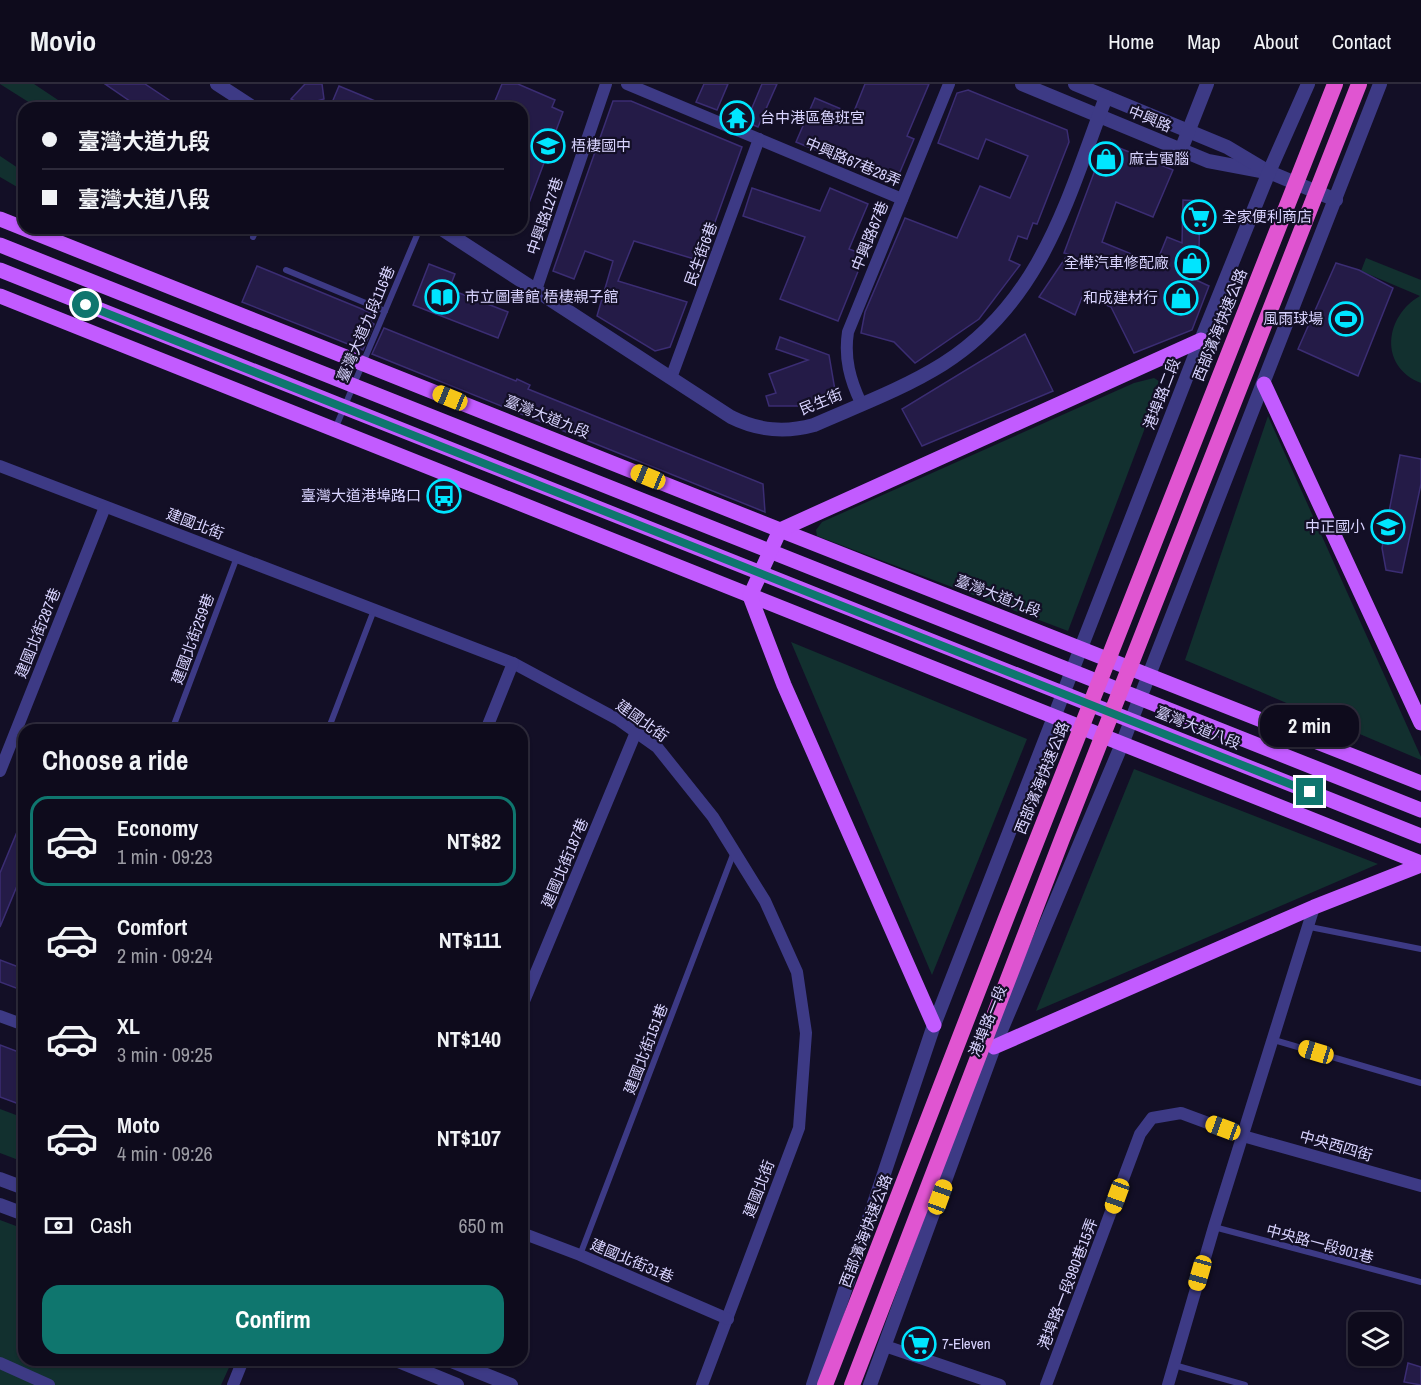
<!DOCTYPE html>
<meta charset="utf-8">
<style>
:root{--surface:#0e0b1c;--page:#171425;--text:#f1f3f6;--muted:#9b9ba3;--line:#2e2b3b;--accent:#0f766e}
body{margin:0;font-family:"Archivo Narrow","Noto Sans TC",sans-serif;background:var(--page);color:var(--text);height:100vh;display:flex;flex-direction:column;font-size:22px;white-space:nowrap}
*{box-sizing:border-box;margin:0}
p{font-size:20px;color:var(--muted)}
.icon{flex:none;width:33px;height:33px;fill:none;stroke:currentColor;stroke-width:2;stroke-linecap:round;stroke-linejoin:round}
.map{position:relative;flex:1;overflow:hidden}
.panel{position:absolute;left:18px;top:640px;width:510px;height:642px;display:flex;flex-direction:column;background:var(--surface);border-radius:18px;box-shadow:0 2px 4px #0004,0 0 0 2px var(--line)}
.panel>*{flex:none}
.hud{position:absolute;left:18px;top:18px;width:510px;height:132px;border-radius:18px;box-shadow:0 2px 4px #0004,0 0 0 2px var(--line);display:grid;align-content:center;height:132px;padding:0 24px;background:var(--surface)}
.fabs{position:absolute;left:1348px;top:1228px;display:grid;gap:12px}
.fabs a{display:grid;place-items:center;width:54px;height:54px;border-radius:12px;background:var(--surface);box-shadow:0 2px 4px #0004,0 0 0 2px var(--line);font-size:30px}
.end{position:absolute;width:27px;height:27px;margin:-14px;border:8px solid #0f766e;background:#fff;box-shadow:0 0 0 3px #fff}
.from{border-radius:50%}
.bubble{position:absolute;height:42px;border-radius:18px;background:var(--surface);box-shadow:0 2px 4px #0004,0 0 0 2px var(--line);font-size:20px;font-weight:700;line-height:42px;text-align:center}
.car{position:absolute;width:18px;height:36px;margin:-18px -9px;border-radius:8px;box-shadow:0 0 4px 2px #0007;background:linear-gradient(#f5c518 24%,#345 0 40%,#f5c518 0 76%,#345 0 86%,#f5c518 0)}
.hud b{display:flex;align-items:center;gap:21px;height:57px;font-size:22px}
.hud b+b{border-top:2px solid var(--line)}
.hud i{width:15px;height:15px;background:var(--text)}
ul{padding:0;list-style:none}
li{display:flex;align-items:center;gap:18px;height:90px;margin:0 12px 9px;padding:0 12px;border:3px solid transparent;border-radius:18px}
li div{flex:1}
li b{display:block;font-size:22px}
li em{font-style:normal;font-weight:700}
li.selected{border-color:var(--accent)}
li>.icon{width:54px;height:54px;stroke-width:1.5}
h2{padding:0 24px;font-size:27px;line-height:72px}
.pay{display:flex;align-items:center;gap:15px;height:66px;padding:0 24px;font-size:22px}
.pay p{margin-inline-start:auto}
.action{display:flex;gap:12px;margin-top:auto;padding:12px 24px}
.action a{flex:1;height:69px;border-radius:18px;background:var(--accent);color:#fff;font-size:24px;font-weight:700;line-height:69px;text-align:center}
header{display:flex;align-items:center;gap:36px;box-sizing:border-box;height:84px;padding:0 30px;background:var(--surface);border-bottom:2px solid var(--line)}
header strong{font-size:28px}
nav{display:flex;gap:33px;margin-inline-start:auto;font-size:21px}
.map>svg:first-child{display:block}
</style>
<header>
<strong>Movio</strong>
<nav><a>Home</a><a>Map</a><a>About</a><a>Contact</a></nav>
</header>
<div class="map">
<svg width="1421" height="1301" viewBox="0 0 1421 1301">
<rect width="100%" height="100%" fill="#130f26"/>
<g fill="#12302f">
<polygon points="0,0 34,0 70,24 38,24"/>
<polygon points="0,72 24,88 24,107 0,93"/>
<path d="M1366 174 1421 196V299C1378 282 1385 232 1420 212L1361 187Z"/>
<polygon points="1154,294 1162,299 1068,547 817,452 816,446 822,438 1134,299"/>
<polygon points="1268,332 1421,673 1421,676 1185,576"/>
<polygon points="791,558 1027,655 932,891"/>
<polygon points="1134,685 1378,780 1036,927"/>
<polygon points="0,1025 24,1034 24,1068 21,1077 0,1069"/>
<polygon points="0,1136 24,1145 24,1276 232,1277 221,1301 0,1301"/>
</g>
<g fill="#241b47" stroke="#3b2d73" stroke-width="1.5">
<polygon points="105,0 145,0 181,24 140,24"/>
<polygon points="305,0 322,0 324,15 303,21 291,15"/>
<polygon points="502,0 518,0 555,16 552,23 563,28 523,135 522,24 492,24"/>
<polygon points="704,0 728,0 717,26 696,18"/>
<polygon points="762,0 777,0 758,43 746,38"/>
<polygon points="865,0 929,0 907,52 914,55 900,88 886,95 796,58 815,14 853,30"/>
<polygon points="339,2 392,24 338,24 331,21"/>
<polygon points="968,6 1067,46 1069,58 1037,140 1033,139 1027,155 1018,152 1009,176 1020,181 979,235 915,279 894,258 861,249 865,228 905,134 957,154 980,102 1010,114 1028,72 986,55 978,75 938,59 957,9"/>
<polygon points="613,17 631,17 742,63 701,177 634,157 618,197 687,218 670,263 655,267 597,232 613,177 585,167 574,195 553,187"/>
<polygon points="1117,63 1173,86 1153,133 1116,118 1102,158 1156,180 1167,153 1182,159 1183,116 1200,117 1199,166 1207,169 1196,196 1209,202 1192,246 1134,269 1111,223 1083,211 1075,231 1039,213 1068,170 1064,169 1101,70"/>
<polygon points="752,104 820,127 830,104 868,120 849,165 857,168 851,182 859,185 838,237 780,215 805,153 743,132"/>
<polygon points="1336,179 1359,186 1393,204 1358,292 1298,265"/>
<polygon points="429,180 455,190 449,205 508,228 498,254 413,221"/>
<polygon points="257,182 374,230 371,238 374,240 363,266 242,218"/>
<polygon points="384,244 516,297 517,295 530,301 528,305 763,400 765,428 372,270"/>
<polygon points="1025,250 1053,307 922,362 902,325"/>
<polygon points="780,253 829,271 835,306 805,322 769,322 766,312 776,309 769,290 808,276 776,265"/>
<polygon points="1400,371 1421,375 1421,400 1402,489 1386,486 1382,464"/>
<polygon points="24,731 24,785 0,843 0,789"/>
<polygon points="0,876 24,885 24,907 0,898"/>
<polygon points="0,961 24,970 24,1010 19,1020 0,1013"/>
<polygon points="1408,1279 1421,1283 1421,1301 1404,1298"/>
</g>
<g fill="none" stroke-linecap="round" stroke-linejoin="round">
<g stroke="#3d3a85" stroke-width="6">
<polyline points="253,153 257,144"/>
<polyline points="286,186 385,227"/>
<polyline points="335,345 420,144"/>
<polyline points="172,646 237,473"/>
<polyline points="328,646 374,526"/>
<polyline points="1310,843 1421,865"/>
<polyline points="1274,956 1421,999"/>
<polyline points="1214,1143 1421,1198"/>
<polyline points="580,1171 734,768"/>
<polyline points="1174,1281 1245,1301"/>
</g>
<g stroke="#3d3a85" stroke-width="12">
<polyline points="627,0 902,115"/>
<polyline points="536,206 606,0"/>
<polyline points="671,294 759,55"/>
<path d="M861 319C850 296 844 274 848 248L949 0"/>
<polyline points="0,382 513,579 619,636 657,663 713,733 765,817 797,888 806,949 799,1044 702,1301"/>
<polyline points="486,646 513,579"/>
<polyline points="0,687 105,423"/>
<polyline points="522,922 636,648"/>
<polyline points="0,932 24,941"/>
<polyline points="522,1149 580,1171 728,1235"/>
<polyline points="885,1262 1000,1301"/>
<polyline points="0,1279 49,1301"/>
<polyline points="233,1301 243,1276"/>
<polyline points="1046,1301 1140,1050 1152,1034 1181,1029 1243,1052 1421,1102"/>
<polyline points="1168,1301 1214,1143 1314,823"/>
</g>
<g stroke="#3d3a85" stroke-width="14">
<polyline points="217,0 254,24"/>
<polyline points="1022,0 1208,77 1261,87"/>
<polyline points="1075,0 1227,63 1269,88 1336,116"/>
<polyline points="1181,66 1207,0"/>
<path d="M440 144 731 333C759 347 785 349 814 341 857 322 903 305 943 280 1042 217 1067 116 1106 13"/>
<polyline points="0,1095 24,1104"/>
<polyline points="0,1121 24,1130"/>
<polyline points="396,1276 457,1301"/>
<polyline points="449,1276 511,1301"/>
<polyline points="813,1301 934,941 1201,256 1269,88 1308,0"/>
<polyline points="870,1301 994,963 1122,660 1380,0"/>
</g>
<g stroke="#c25bff" stroke-width="15">
<polyline points="0,135 780,446 1421,699"/>
<polyline points="0,161 1421,726"/>
<polyline points="0,186 1421,752"/>
<polyline points="0,212 1421,779"/>
<polyline points="1264,300 1421,639"/>
<polyline points="934,941 784,601 750,512 780,446 1201,256"/>
<polyline points="994,963 1314,823 1421,781"/>
</g>
<g stroke="#e055d1" stroke-width="16">
<polyline points="825,1301 1005,837 1335,0"/>
<polyline points="852,1301 1062,755 1359,0"/>
</g>
</g>
<g fill="none" stroke-linecap="round" stroke-linejoin="round">
<polyline stroke="#0f766e" stroke-width="8" points="86,221 1310,708"/>
</g>
<defs>
<g id="temple-ring" transform="scale(1.725)"><circle r="9.5" fill="#130f26" stroke="#00e5ff" stroke-width="1.5"/><path d="M0-6L5-2H3V0L6.5 2.5H4V6H1.5V3h-3V6H-4V2.5H-6.5L-3 0V-2H-5Z" fill="#00e5ff"/></g>
<g id="school-ring" transform="scale(1.725)"><circle r="9.5" fill="#130f26" stroke="#00e5ff" stroke-width="1.5"/><path d="M0-5L7-2L0 1L-7-2ZM-4 1L0 2.5L4 1V4Q0 6-4 4Z" fill="#00e5ff"/></g>
<g id="shop-ring" transform="scale(1.725)"><circle r="9.5" fill="#130f26" stroke="#00e5ff" stroke-width="1.5"/><path d="M-5-2.5h2.3a2.7 3.5 0 0 1 5.4 0H5L5.5 6h-11ZM-1.5-2.5h3a1.5 2.3 0 0 0-3 0Z" fill="#00e5ff"/></g>
<g id="supermarket-ring" transform="scale(1.725)"><circle r="9.5" fill="#130f26" stroke="#00e5ff" stroke-width="1.5"/><path d="M-6-5.5h2.5l.6 2H6L4.5 2H-2.5L-4.4-4H-6ZM-1.5 3.2a1.3 1.3 0 1 0 .1 0ZM3 3.2a1.3 1.3 0 1 0 .1 0Z" fill="#00e5ff"/></g>
<g id="library-ring" transform="scale(1.725)"><circle r="9.5" fill="#130f26" stroke="#00e5ff" stroke-width="1.5"/><path d="M-6-4Q-3-5.5-.7-3.5V5Q-3 3-6 4ZM6-4Q3-5.5 .7-3.5V5Q3 3 6 4Z" fill="#00e5ff"/></g>
<g id="stadium-ring" transform="scale(1.725)"><circle r="9.5" fill="#130f26" stroke="#00e5ff" stroke-width="1.5"/><path d="M0-5a6.5 5 0 1 0 0 10a6.5 5 0 1 0 0-10ZM-3.5-1.8h7v3.6h-7Z" fill="#00e5ff"/></g>
<g id="bus-ring" transform="scale(1.725)"><circle r="9.5" fill="#130f26" stroke="#00e5ff" stroke-width="1.5"/><path d="M-5-6H5V4H4V6H2V4H-2V6H-4V4H-5ZM-3.5-4V0h7V-4ZM-3.5 1.2v1.5H-2V1.2ZM2 1.2v1.5H3.5V1.2Z" fill="#00e5ff"/></g>
</defs>
<g fill-rule="evenodd">
<use href="#temple-ring" x="737" y="34"/>
<use href="#school-ring" x="548" y="62"/>
<use href="#shop-ring" x="1106" y="75"/>
<use href="#supermarket-ring" x="1199" y="133"/>
<use href="#shop-ring" x="1192" y="179"/>
<use href="#library-ring" x="442" y="213"/>
<use href="#shop-ring" x="1181" y="214"/>
<use href="#stadium-ring" x="1346" y="235"/>
<use href="#bus-ring" x="444" y="412"/>
<use href="#school-ring" x="1388" y="443"/>
<use href="#supermarket-ring" x="919" y="1260"/>
</g>
<g text-anchor="middle" stroke-width="4.5" stroke-linejoin="round" paint-order="stroke">
<g font-size="15" fill="#d9d4ff" stroke="#130f26" text-anchor="start">
<text x="760" y="39">台中港區魯班宮</text>
<text x="571" y="67">梧棲國中</text>
<text x="1129" y="80">麻吉電腦</text>
<text x="1222" y="138">全家便利商店</text>
<text x="1169" y="184" text-anchor="end">全樺汽車修配廠</text>
<text x="465" y="218">市立圖書館 梧棲親子館</text>
<text x="1158" y="219" text-anchor="end">和成建材行</text>
<text x="1323" y="240" text-anchor="end">風雨球場</text>
<text x="421" y="417" text-anchor="end">臺灣大道港埠路口</text>
<text x="1365" y="448" text-anchor="end">中正國小</text>
<text x="942" y="1265">7-Eleven</text>
</g>
<g font-size="15" fill="#d9d4ff" stroke="#130f26">
<text transform="translate(1150 35) rotate(22)" y="5">中興路</text>
<text transform="translate(853 78) rotate(23)" y="5">中興路67巷28弄</text>
<text transform="translate(545 132) rotate(-71)" y="5">中興路127巷</text>
<text transform="translate(870 152) rotate(-68)" y="5">中興路67巷</text>
<text transform="translate(701 170) rotate(-70)" y="5">民生街6巷</text>
<text transform="translate(366 240) rotate(-67)" y="5">臺灣大道九段116巷</text>
<text transform="translate(1220 241) rotate(-68)" y="5">西部濱海快速公路</text>
<text transform="translate(1162 310) rotate(-69)" y="5">港埠路二段</text>
<text transform="translate(821 318) rotate(-22)" y="5">民生街</text>
<text transform="translate(547 333) rotate(22)" y="5">臺灣大道九段</text>
<text transform="translate(195 440) rotate(21)" y="5">建國北街</text>
<text transform="translate(998 512) rotate(21)" y="5">臺灣大道九段</text>
<text transform="translate(38 549) rotate(-68)" y="5">建國北街287巷</text>
<text transform="translate(193 555) rotate(-70)" y="5">建國北街259巷</text>
<text transform="translate(642 637) rotate(36)" y="5">建國北街</text>
<text transform="translate(1198 644) rotate(22)" y="5">臺灣大道八段</text>
<text transform="translate(1042 694) rotate(-68)" y="5">西部濱海快速公路</text>
<text transform="translate(565 779) rotate(-67)" y="5">建國北街187巷</text>
<text transform="translate(988 937) rotate(-68)" y="5">港埠路一段</text>
<text transform="translate(646 965) rotate(-69)" y="5">建國北街151巷</text>
<text transform="translate(1336 1062) rotate(16)" y="5">中央西四街</text>
<text transform="translate(759 1105) rotate(-69)" y="5">建國北街</text>
<text transform="translate(866 1147) rotate(-69)" y="5">西部濱海快速公路</text>
<text transform="translate(1320 1160) rotate(15)" y="5">中央路一段901巷</text>
<text transform="translate(632 1177) rotate(23)" y="5">建國北街31巷</text>
<text transform="translate(1068 1200) rotate(-69)" y="5">港埠路一段980巷15弄</text>
</g>
</g>
</svg>
<div class="fabs">
<a><svg class="icon" aria-label="layers" viewBox="0 0 24 24"><path d="M12 4l9 5-9 5-9-5zM3 14l9 5 9-5"/></svg></a>
</div>
<i class="end from" style="left:86px;top:221px"></i>
<i class="end" style="left:1310px;top:708px"></i>
<div class="bubble" style="left:1260px;top:621px;width:99px">2 min</div>
<i class="car" style="left:450px;top:314px;rotate:292deg"></i>
<i class="car" style="left:648px;top:393px;rotate:292deg"></i>
<i class="car" style="left:1316px;top:968px;rotate:287deg"></i>
<i class="car" style="left:1223px;top:1044px;rotate:290deg"></i>
<i class="car" style="left:1117px;top:1112px;rotate:200deg"></i>
<i class="car" style="left:940px;top:1113px;rotate:20deg"></i>
<i class="car" style="left:1200px;top:1189px;rotate:196deg"></i>
<div class="hud">
<b><i class="from"></i>臺灣大道九段</b>
<b><i></i>臺灣大道八段</b>
</div>
<section class="panel">
<h2>Choose a ride</h2>
<ul>
<li class="selected"><svg class="icon" aria-label="car" viewBox="0 0 24 24"><path d="M5 17H2v-5l4-1 3-4h7l3 4 3 1v5h-3M9 17h6M6 11h13"/><circle cx="7" cy="17" r="2"/><circle cx="17" cy="17" r="2"/></svg><div><b>Economy</b><p>1 min · 09:23</p></div><em>NT$82</em></li>
<li><svg class="icon" aria-label="car" viewBox="0 0 24 24"><path d="M5 17H2v-5l4-1 3-4h7l3 4 3 1v5h-3M9 17h6M6 11h13"/><circle cx="7" cy="17" r="2"/><circle cx="17" cy="17" r="2"/></svg><div><b>Comfort</b><p>2 min · 09:24</p></div><em>NT$111</em></li>
<li><svg class="icon" aria-label="car" viewBox="0 0 24 24"><path d="M5 17H2v-5l4-1 3-4h7l3 4 3 1v5h-3M9 17h6M6 11h13"/><circle cx="7" cy="17" r="2"/><circle cx="17" cy="17" r="2"/></svg><div><b>XL</b><p>3 min · 09:25</p></div><em>NT$140</em></li>
<li><svg class="icon" aria-label="car" viewBox="0 0 24 24"><path d="M5 17H2v-5l4-1 3-4h7l3 4 3 1v5h-3M9 17h6M6 11h13"/><circle cx="7" cy="17" r="2"/><circle cx="17" cy="17" r="2"/></svg><div><b>Moto</b><p>4 min · 09:26</p></div><em>NT$107</em></li>
</ul>
<div class="pay"><svg class="icon" aria-label="cash" viewBox="0 0 24 24"><path d="M3 7h18v10H3z"/><circle cx="12" cy="12" r="2"/></svg>Cash<p>650 m</p></div>
<div class="action"><a>Confirm</a></div>
</section>
</div>
